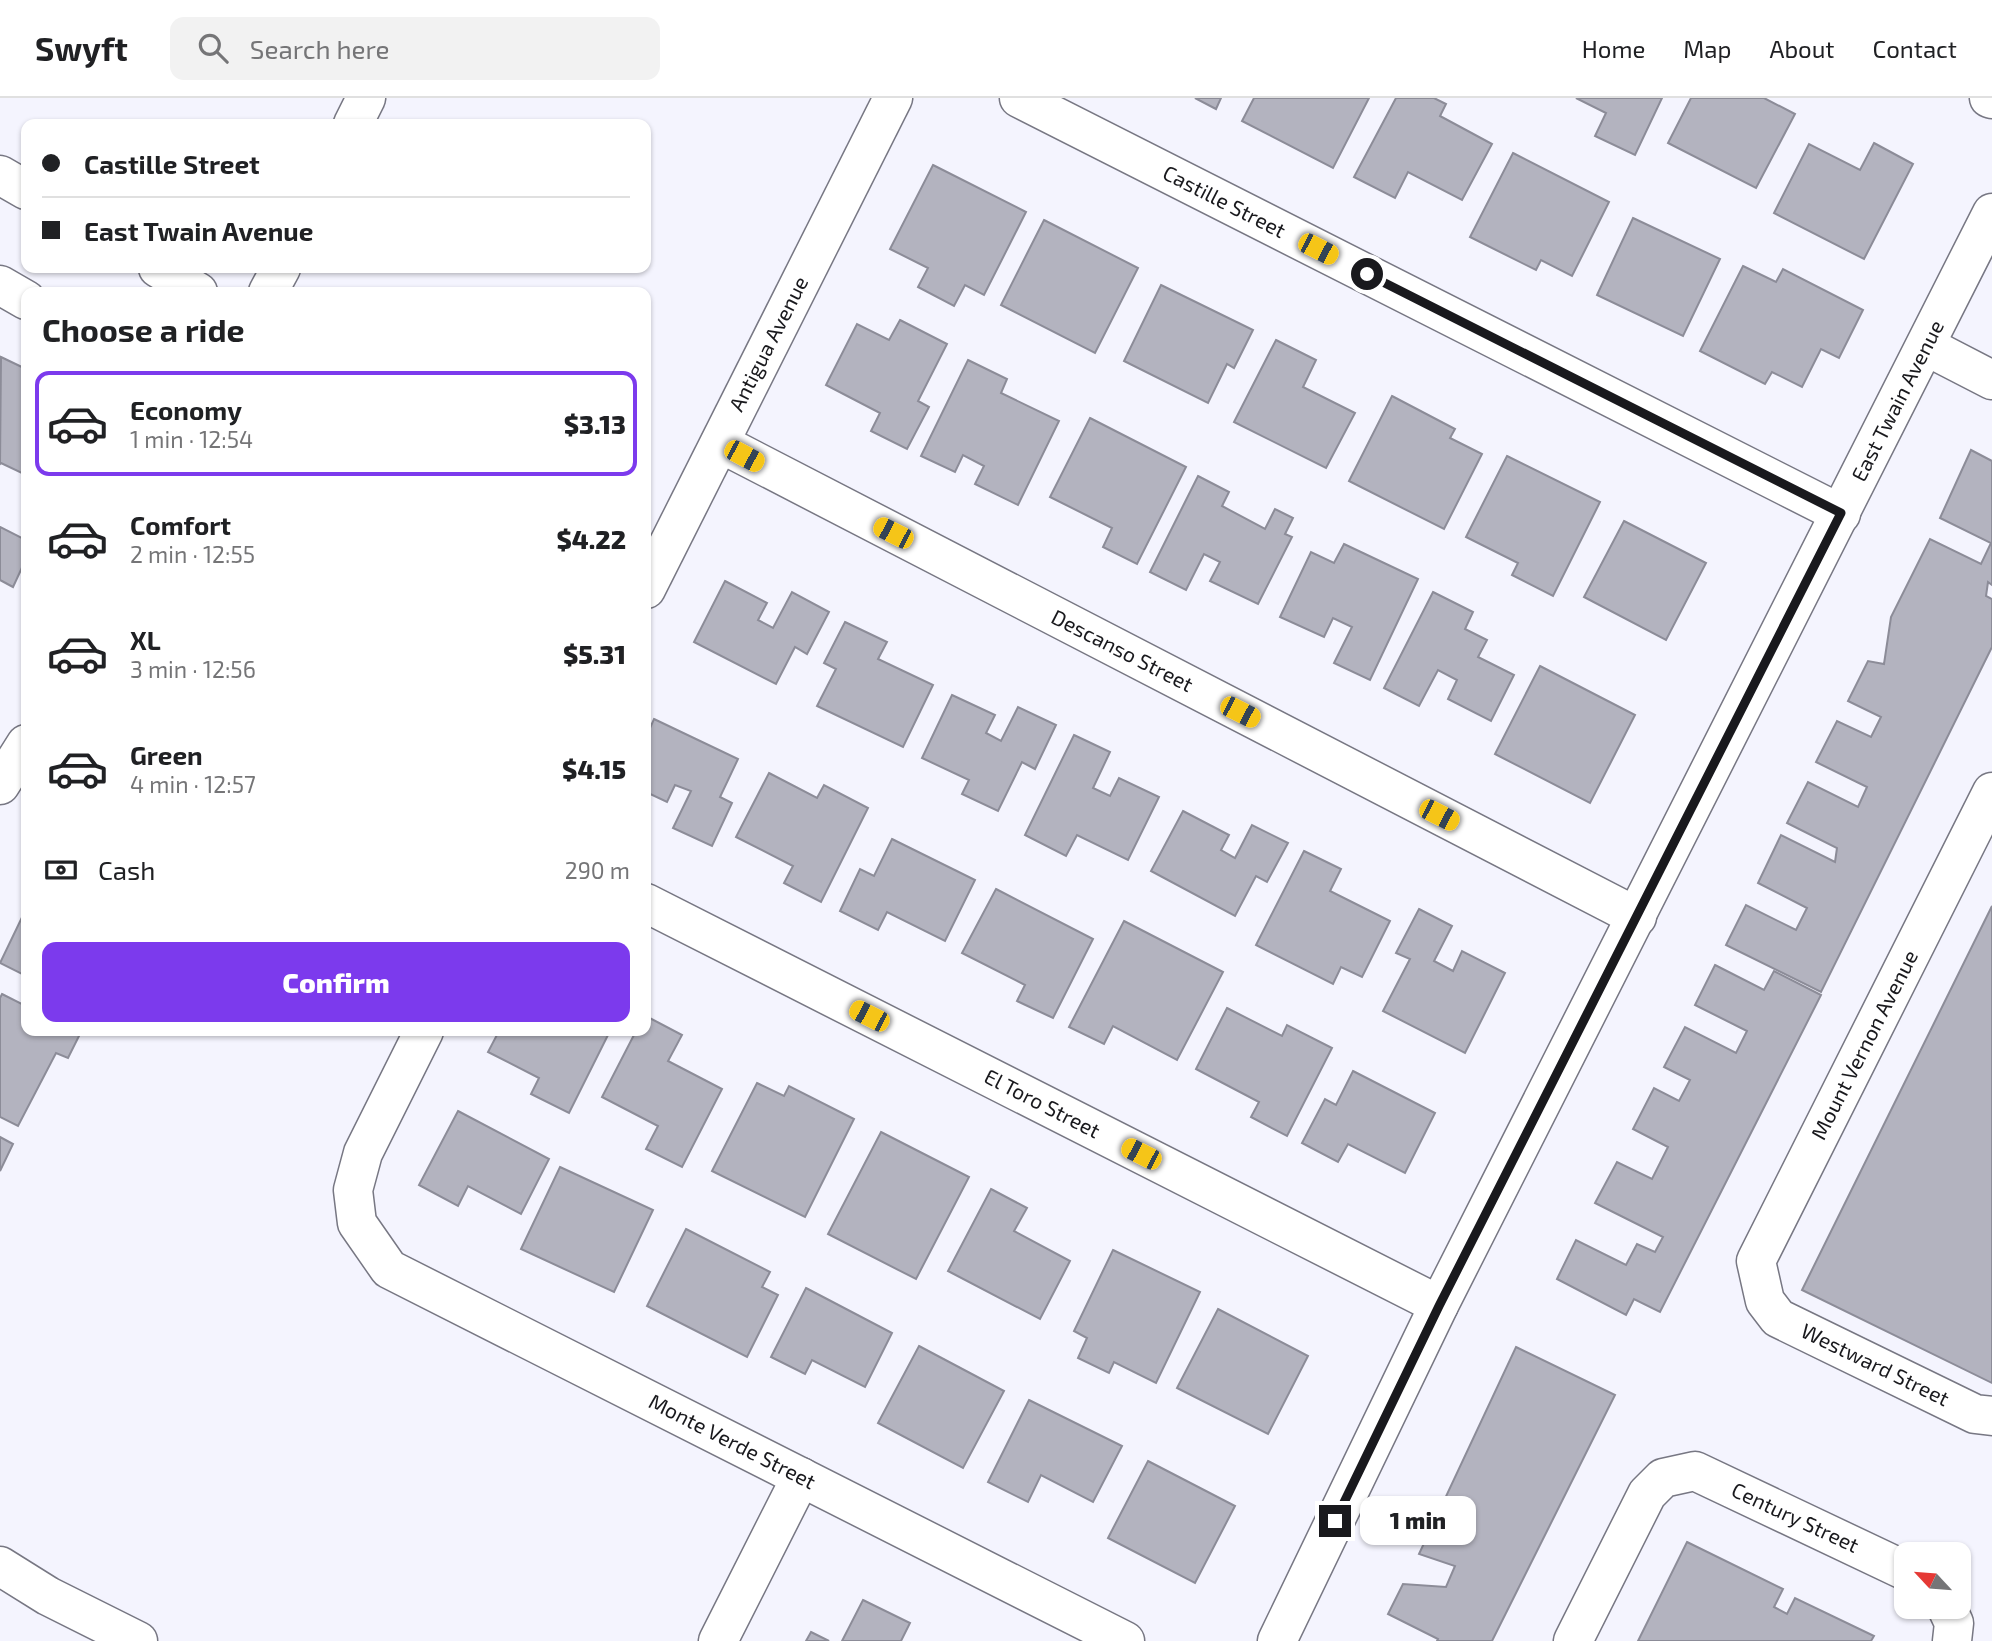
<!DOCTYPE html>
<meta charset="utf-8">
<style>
:root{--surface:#fff;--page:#f2f2f2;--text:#202124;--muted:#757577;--line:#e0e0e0;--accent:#7c3aed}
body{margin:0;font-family:"Exo 2",sans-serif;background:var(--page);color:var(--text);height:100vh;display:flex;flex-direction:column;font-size:26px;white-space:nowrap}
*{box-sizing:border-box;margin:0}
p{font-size:23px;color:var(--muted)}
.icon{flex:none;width:38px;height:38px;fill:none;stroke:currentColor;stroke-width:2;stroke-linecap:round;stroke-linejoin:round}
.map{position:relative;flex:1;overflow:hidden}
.sheet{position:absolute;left:21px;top:189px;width:630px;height:749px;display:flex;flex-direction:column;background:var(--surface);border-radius:14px;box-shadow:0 2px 5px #0004}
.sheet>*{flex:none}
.banner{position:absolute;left:21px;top:21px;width:630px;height:154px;border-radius:14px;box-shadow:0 2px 5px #0004;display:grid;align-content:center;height:154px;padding:0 21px;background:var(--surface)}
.needle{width:46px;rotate:296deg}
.tools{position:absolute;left:1894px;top:1444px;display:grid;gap:14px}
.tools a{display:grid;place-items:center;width:77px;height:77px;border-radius:14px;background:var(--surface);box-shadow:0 2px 5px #0004;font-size:35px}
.end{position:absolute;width:32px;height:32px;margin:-16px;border:9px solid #19191d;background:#fff;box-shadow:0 0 0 4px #fff}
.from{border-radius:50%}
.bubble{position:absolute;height:49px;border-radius:14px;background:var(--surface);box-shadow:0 2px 5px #0004;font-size:23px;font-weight:800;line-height:49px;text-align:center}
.car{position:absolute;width:21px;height:42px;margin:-21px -10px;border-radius:9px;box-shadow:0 0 5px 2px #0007;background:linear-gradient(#f5c518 24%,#345 0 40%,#f5c518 0 76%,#345 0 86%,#f5c518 0)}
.banner b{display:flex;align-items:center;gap:24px;height:66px;font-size:26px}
.banner b+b{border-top:2px solid var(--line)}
.banner i{width:18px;height:18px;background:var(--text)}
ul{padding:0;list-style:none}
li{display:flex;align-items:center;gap:21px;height:105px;margin:0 14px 10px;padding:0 7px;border:4px solid transparent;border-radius:14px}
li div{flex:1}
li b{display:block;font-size:26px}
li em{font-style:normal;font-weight:800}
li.current{border-color:var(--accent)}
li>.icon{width:63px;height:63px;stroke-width:1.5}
h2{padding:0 21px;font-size:32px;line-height:84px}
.pay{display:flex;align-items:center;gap:18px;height:77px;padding:0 21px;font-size:26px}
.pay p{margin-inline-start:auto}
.button{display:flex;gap:14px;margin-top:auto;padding:14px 21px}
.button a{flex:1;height:80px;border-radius:14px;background:var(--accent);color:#fff;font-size:28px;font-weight:800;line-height:80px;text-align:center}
header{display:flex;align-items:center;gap:42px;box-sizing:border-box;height:98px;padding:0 35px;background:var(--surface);border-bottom:2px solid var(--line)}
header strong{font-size:33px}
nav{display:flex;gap:38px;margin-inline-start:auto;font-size:24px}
.search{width:490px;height:63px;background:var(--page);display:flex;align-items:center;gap:18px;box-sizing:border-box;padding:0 24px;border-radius:14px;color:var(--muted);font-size:26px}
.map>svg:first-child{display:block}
</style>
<header>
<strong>Swyft</strong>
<div class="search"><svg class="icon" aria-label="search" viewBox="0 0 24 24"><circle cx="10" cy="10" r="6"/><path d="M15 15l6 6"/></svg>Search here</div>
<nav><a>Home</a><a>Map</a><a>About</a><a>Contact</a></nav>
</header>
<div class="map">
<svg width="1992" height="1543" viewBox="0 0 1992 1543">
<rect width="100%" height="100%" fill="#f4f4fe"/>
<g fill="#b3b3bf" stroke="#8c8c98" stroke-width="2">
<polygon points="1195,0 1221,0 1216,11"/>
<polygon points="1254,0 1369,0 1333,70 1242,23"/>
<polygon points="1396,0 1434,0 1446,6 1440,18 1492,46 1462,102 1408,74 1395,100 1354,79"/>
<polygon points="1576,0 1662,0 1635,57 1595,38 1606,15"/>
<polygon points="1691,0 1764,0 1795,16 1756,90 1668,45"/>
<polygon points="1874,45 1913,66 1864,161 1774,115 1809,46 1860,72"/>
<polygon points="1513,55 1609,104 1572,178 1541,162 1536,172 1470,139"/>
<polygon points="933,67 1026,114 984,197 965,187 954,208 918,189 928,170 890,151"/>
<polygon points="1633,120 1720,161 1683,238 1597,197"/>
<polygon points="1044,122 1138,170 1095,255 1001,207"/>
<polygon points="1743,168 1776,184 1783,171 1863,212 1839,260 1821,251 1802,289 1772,274 1765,286 1700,253"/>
<polygon points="1161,187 1253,232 1234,270 1227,266 1208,305 1124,263"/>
<polygon points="900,222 947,246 918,303 929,309 907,351 871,333 880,315 826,287 857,226 889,242"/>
<polygon points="1276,242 1316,262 1303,289 1355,315 1326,370 1234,324"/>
<polygon points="1,259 26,271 26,377 1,365 0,366"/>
<polygon points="968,262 1007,281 1001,295 1059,323 1018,407 975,386 984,368 963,357 955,374 921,358"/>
<polygon points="1392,298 1455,331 1450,340 1482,356 1444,431 1349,383"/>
<polygon points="1090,320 1186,369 1137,466 1103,449 1112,430 1050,399"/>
<polygon points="1971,352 1992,363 1992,487 1988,484 1986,498 1992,501 1992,549 1821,894 1726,847 1746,807 1796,832 1807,810 1758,785 1781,737 1835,764 1837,750 1787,725 1808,684 1858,709 1867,689 1816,664 1837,623 1871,639 1881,619 1848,603 1868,563 1884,566 1891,519 1930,441 1981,466 1991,445 1940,420"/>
<polygon points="1507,358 1600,404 1553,498 1512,477 1518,465 1466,439"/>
<polygon points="1198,378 1229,394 1222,408 1265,431 1275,411 1293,420 1285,436 1292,439 1258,506 1210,483 1220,464 1204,456 1186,492 1150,474"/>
<polygon points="1624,423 1706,465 1666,542 1584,499"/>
<polygon points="0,429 26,442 26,461 13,489 0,482"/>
<polygon points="1344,446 1418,481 1370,582 1334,565 1352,529 1333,520 1324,539 1280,519 1311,454 1334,465"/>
<polygon points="725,483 767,505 758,522 773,530 792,494 829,514 807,556 795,549 776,586 694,544"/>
<polygon points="1433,494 1473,514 1465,531 1487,542 1478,559 1514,577 1491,623 1448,601 1457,582 1438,572 1419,608 1384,590"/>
<polygon points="845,524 887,544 878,561 933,587 903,649 817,608 836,571 824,565"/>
<polygon points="1540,568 1635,617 1590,705 1495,656"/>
<polygon points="952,597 995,617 986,635 1001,643 1018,609 1056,627 1035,671 1022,664 998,713 962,696 969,682 922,660"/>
<polygon points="654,621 738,661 720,699 732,705 712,748 673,730 691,693 675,687 667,704 646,694 646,639"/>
<polygon points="1074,637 1110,654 1093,690 1110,698 1119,680 1159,699 1128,762 1077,737 1066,758 1025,737"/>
<polygon points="769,675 817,700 824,687 868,710 821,804 784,785 793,768 736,739"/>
<polygon points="1183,713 1229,737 1221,752 1235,760 1252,727 1288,745 1267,784 1256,778 1235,818 1151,773"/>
<polygon points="892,741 975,782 945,843 887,814 878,832 840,813 860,771 874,778"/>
<polygon points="1304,753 1341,771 1330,793 1390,823 1362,879 1341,869 1333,886 1256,847"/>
<polygon points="996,791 1093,841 1053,920 1017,903 1025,887 962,855"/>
<polygon points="1992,808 1992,1285 1802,1192"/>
<polygon points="26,811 26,878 0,865"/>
<polygon points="1419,811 1452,828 1434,863 1453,873 1462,853 1505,875 1465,955 1383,913 1410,861 1396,855"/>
<polygon points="1124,823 1223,874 1177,962 1113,928 1104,946 1069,929"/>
<polygon points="1715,867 1764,892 1774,873 1821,897 1660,1214 1634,1201 1626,1217 1557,1181 1576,1142 1626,1167 1637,1146 1655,1154 1663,1139 1595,1105 1617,1064 1652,1081 1668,1049 1633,1031 1654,990 1679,1003 1690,982 1664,969 1685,929 1736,955 1747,933 1695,907"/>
<polygon points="2,896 26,908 26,933 73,933 80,936 68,960 56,955 18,1028 0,1019 0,900"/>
<polygon points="1227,910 1282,938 1287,927 1332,950 1287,1038 1251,1019 1259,1004 1196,971"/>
<polygon points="646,918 682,937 668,963 722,991 682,1069 646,1051 658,1028 602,999 636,933 646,933"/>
<polygon points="499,933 610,933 569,1015 531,996 539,980 488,954"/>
<polygon points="1353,973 1435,1015 1405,1075 1348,1046 1338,1064 1302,1045 1325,1001 1336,1007"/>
<polygon points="757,985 784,998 789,988 854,1021 805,1119 712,1073"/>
<polygon points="458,1013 549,1061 521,1116 468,1088 458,1108 419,1087"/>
<polygon points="881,1034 969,1079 916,1181 828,1136"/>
<polygon points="0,1039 13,1046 0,1073"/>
<polygon points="560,1069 653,1112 614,1194 521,1151"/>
<polygon points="991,1091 1027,1110 1014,1133 1070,1163 1040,1221 948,1173"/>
<polygon points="686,1131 770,1174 762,1189 778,1197 747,1259 647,1208"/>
<polygon points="1113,1152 1200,1194 1156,1285 1114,1264 1109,1275 1078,1260 1087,1240 1074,1233"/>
<polygon points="806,1190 892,1235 865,1289 812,1262 805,1276 771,1259"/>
<polygon points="1218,1211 1308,1258 1268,1336 1177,1290"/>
<polygon points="919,1248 1004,1293 963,1370 878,1325"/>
<polygon points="1516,1249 1615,1297 1492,1543 1437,1543 1438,1541 1388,1516 1403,1486 1446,1489 1455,1468 1419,1456"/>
<polygon points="1029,1302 1122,1348 1093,1404 1041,1377 1028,1404 988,1384"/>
<polygon points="1148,1363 1235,1408 1195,1485 1108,1440"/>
<polygon points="1687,1444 1783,1491 1774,1509 1787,1516 1795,1500 1874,1538 1871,1543 1638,1543"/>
<polygon points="863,1502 910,1525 901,1543 842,1543"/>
<polygon points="811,1534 829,1543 806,1543"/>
</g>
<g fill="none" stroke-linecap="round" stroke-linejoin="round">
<g stroke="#777783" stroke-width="41">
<g id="minor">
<polyline points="1019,0 1841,416"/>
<polyline points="1989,0 1992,1"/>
<polyline points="353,26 366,0"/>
<polyline points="0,77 26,92"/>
<polyline points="158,170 198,194"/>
<polyline points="0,187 26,202"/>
<polyline points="268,194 281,170"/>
<polyline points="1926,248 1992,282"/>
<polyline points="720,345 1637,819"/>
<polyline points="646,491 893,0"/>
<polyline points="0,687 26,646"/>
<polyline points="1992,694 1756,1163 1765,1203 1778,1220 1975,1316 1992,1318"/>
<polyline points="646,805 1439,1207"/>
<polyline points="424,933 363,1055 353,1092 357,1125 389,1171 1125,1543"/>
<polyline points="0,1468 48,1498 138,1543"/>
<polyline points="1946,1508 1954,1525 1952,1543"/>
<polyline points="718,1543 801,1379"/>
<polyline points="1573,1543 1647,1396 1663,1380 1695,1373 1906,1473"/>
</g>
</g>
<g stroke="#777783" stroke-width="41">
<polyline id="tertiary" points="1277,1543 1439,1207 1992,115"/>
</g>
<use href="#minor" stroke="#fff" stroke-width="38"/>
<use href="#tertiary" stroke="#fff" stroke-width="38"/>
</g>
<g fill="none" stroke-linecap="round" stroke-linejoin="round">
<polyline stroke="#19191d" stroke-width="9" points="1335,1423 1439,1208 1841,415 1367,176"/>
</g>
<g text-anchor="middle" stroke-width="5" stroke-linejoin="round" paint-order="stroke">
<g font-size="21" fill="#19191d" stroke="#fff">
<text transform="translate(1224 104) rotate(27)" y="7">Castille Street</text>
<text transform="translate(769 246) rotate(-63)" y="7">Antigua Avenue</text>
<text transform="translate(1898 303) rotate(-63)" y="7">East Twain Avenue</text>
<text transform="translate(1122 553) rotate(27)" y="7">Descanso Street</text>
<text transform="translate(1865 947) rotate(-63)" y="7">Mount Vernon Avenue</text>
<text transform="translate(1042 1006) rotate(27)" y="7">El Toro Street</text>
<text transform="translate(1875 1267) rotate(26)" y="7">Westward Street</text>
<text transform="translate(732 1344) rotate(27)" y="7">Monte Verde Street</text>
<text transform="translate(1795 1420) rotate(25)" y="7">Century Street</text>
</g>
</g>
</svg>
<div class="tools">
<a><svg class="needle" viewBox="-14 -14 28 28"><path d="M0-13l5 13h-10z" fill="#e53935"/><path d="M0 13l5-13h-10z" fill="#757577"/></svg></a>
</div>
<i class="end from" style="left:1367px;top:176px"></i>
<i class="end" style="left:1335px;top:1423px"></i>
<div class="bubble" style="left:1360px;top:1398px;width:116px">1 min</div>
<i class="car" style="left:1318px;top:151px;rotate:117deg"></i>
<i class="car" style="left:744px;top:358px;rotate:118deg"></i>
<i class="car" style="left:893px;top:435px;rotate:297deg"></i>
<i class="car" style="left:1240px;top:614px;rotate:117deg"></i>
<i class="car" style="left:1439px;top:717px;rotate:117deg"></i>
<i class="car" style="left:869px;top:918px;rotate:297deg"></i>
<i class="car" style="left:1141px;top:1056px;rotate:297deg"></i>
<div class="banner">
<b><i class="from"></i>Castille Street</b>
<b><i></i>East Twain Avenue</b>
</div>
<section class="sheet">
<h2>Choose a ride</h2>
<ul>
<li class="current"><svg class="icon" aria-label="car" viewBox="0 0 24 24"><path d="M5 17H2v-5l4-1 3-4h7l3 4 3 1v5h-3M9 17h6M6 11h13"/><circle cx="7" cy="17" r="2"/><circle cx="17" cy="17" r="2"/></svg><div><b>Economy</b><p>1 min · 12:54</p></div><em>$3.13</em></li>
<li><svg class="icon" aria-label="car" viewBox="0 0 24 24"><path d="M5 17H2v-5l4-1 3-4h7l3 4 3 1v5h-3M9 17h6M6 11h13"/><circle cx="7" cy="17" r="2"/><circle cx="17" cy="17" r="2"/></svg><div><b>Comfort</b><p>2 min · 12:55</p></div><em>$4.22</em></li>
<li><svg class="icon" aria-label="car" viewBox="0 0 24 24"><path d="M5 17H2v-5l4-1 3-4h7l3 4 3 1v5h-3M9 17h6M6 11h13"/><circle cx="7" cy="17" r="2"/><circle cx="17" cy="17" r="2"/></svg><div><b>XL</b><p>3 min · 12:56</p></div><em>$5.31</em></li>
<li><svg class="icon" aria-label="car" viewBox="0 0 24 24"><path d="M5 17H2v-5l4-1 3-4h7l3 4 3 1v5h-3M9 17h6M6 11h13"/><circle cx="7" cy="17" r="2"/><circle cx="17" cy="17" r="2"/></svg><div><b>Green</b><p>4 min · 12:57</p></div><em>$4.15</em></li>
</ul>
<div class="pay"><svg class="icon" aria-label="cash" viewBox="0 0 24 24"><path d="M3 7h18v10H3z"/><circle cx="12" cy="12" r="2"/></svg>Cash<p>290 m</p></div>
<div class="button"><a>Confirm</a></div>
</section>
</div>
